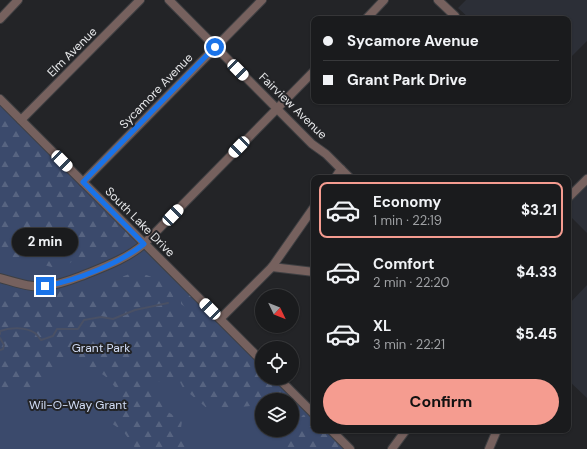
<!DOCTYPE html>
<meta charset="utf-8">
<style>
:root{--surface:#1a1b1d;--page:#27282a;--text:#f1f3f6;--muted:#9fa1a4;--line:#38393b;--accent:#f59c90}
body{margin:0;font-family:"DM Sans",sans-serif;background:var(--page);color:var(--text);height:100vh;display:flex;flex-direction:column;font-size:15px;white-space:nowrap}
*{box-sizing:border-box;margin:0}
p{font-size:13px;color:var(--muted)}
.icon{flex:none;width:22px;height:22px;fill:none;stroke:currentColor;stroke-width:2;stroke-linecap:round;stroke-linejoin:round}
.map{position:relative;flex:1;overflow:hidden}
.drawer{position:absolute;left:311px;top:175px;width:260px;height:258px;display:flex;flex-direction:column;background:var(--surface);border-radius:8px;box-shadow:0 1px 3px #0004,0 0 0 1px var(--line)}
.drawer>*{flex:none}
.hud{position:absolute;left:311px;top:16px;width:260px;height:88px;border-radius:8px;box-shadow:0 1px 3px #0004,0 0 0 1px var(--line);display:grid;align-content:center;height:88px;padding:0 12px;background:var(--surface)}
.needle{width:26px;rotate:133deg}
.tools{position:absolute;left:255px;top:289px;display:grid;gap:8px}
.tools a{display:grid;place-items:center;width:44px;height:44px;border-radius:50%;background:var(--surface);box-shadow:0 1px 3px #0004,0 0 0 1px var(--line);font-size:20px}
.end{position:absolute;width:18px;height:18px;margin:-9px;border:5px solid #1a73e8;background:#fff;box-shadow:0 0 0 2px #fff}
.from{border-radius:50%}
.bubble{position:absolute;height:28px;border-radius:14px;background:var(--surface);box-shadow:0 1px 3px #0004,0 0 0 1px var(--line);font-size:13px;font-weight:700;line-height:28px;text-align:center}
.car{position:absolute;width:12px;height:24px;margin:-12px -6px;border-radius:5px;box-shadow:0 0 3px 1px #0007;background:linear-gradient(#fff 24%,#345 0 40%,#fff 0 76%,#345 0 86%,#fff 0)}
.hud b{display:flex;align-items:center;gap:14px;height:38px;font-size:15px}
.hud b+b{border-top:1px solid var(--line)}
.hud i{width:10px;height:10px;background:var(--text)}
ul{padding:7px 0 0;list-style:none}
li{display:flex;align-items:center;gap:12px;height:56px;margin:0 8px 6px;padding:0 4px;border:2px solid transparent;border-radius:8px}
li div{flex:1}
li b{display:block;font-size:15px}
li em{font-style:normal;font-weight:700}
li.on{border-color:var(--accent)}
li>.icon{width:36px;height:36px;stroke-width:1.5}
.primary-button{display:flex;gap:8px;margin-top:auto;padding:8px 12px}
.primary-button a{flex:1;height:46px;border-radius:24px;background:var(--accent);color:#111;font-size:16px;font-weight:700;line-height:46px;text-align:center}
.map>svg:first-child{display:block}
</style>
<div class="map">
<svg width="587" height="449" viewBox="0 0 587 449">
<defs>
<pattern id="forest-firs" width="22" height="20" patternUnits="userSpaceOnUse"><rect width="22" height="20" fill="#3b4a6c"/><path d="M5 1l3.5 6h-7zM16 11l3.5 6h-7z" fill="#576481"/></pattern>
</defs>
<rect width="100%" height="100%" fill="#232427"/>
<g fill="#2c2f37">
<polygon points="466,0 587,0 587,41 568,60 568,19 470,19 458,8"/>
<polygon points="587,173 587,233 568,214 568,192"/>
<polygon points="587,285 587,398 568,380 568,305"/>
</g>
<path fill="#3b4a6c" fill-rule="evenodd" d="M0 105 262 367V378H273L314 419V430H325L344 449H0ZM262 400H292V430H262Z"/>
<g fill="url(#forest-firs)">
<path d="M0 105 135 240 134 246C117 262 103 256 83 258 75 259 66 265 59 269L29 261 0 258Z"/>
<path d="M132 273C147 273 168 281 174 298 177 307 173 320 173 330L176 329 181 321 187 318 188 309 181 304V296L187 292 262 367V378H273L297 402H292V400H262V405L209 410 183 388 179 380 169 382 153 381V391L164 398 165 403 162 408 182 421 180 435 190 449H136L123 431 111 423 108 417 110 413 115 410 116 401 121 393C108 381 108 373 88 369L78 355 65 356 60 363 49 369 41 384 24 394 19 390H8L0 397V286L14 292 36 296 73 288 85 291 94 290 103 287 124 276Z"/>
<polygon points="306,414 309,414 314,419 314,430 325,430 344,449 271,449 289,430 292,430 292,427 303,415"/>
</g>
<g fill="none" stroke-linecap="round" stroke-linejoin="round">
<g stroke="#495065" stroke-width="2">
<path d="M0 334V331C10 327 26 327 35 333 37 334 39 338 41 340L53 336 57 329H78L84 320 101 317 113 319 135 310 168 303"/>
<polyline points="0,338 4,345 3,349 0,350"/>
</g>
<g stroke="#3e3f42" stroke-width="10">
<g id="minor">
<polyline points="169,0 312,144 326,154 350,178"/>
<polyline points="438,0 455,16"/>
<polyline points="0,19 18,0"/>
<polyline points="366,19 384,0"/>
<polyline points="0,99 262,361"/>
<polyline points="21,120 140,0"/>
<polyline points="335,178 341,169"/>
<polyline points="83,182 262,0"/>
<polyline points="568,198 587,179"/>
<polyline points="272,267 314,272"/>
<path d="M0 278C15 282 30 288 45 286 59 285 71 280 84 275 106 266 126 259 144 244L314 71"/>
<polyline points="220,319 272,267 314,207"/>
<polyline points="278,378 314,414"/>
<polyline points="331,430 350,449"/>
<polyline points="392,449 406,430"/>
<polyline points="489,449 497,430"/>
</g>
</g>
<use href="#minor" stroke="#76615e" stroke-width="8"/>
</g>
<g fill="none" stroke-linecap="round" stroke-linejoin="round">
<path stroke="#1a73e8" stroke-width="5" d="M45 286C76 281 120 263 144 244L83 182 215 47"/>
</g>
<g text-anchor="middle" stroke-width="4" stroke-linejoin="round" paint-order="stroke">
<g font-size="12" fill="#e5e6e8" stroke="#232427">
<text transform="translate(72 52) rotate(-45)" y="4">Elm Avenue</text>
<text transform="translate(156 91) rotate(-46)" y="4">Sycamore Avenue</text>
<text transform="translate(293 106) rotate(44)" y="4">Fairview Avenue</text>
<text transform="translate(140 222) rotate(45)" y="4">South Lake Drive</text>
</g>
<g font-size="12" fill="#d3def7" stroke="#232427">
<text x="101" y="352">Grant Park</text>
<text x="78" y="409">Wil-O-Way Grant</text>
</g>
</g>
</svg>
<div class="tools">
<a><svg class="needle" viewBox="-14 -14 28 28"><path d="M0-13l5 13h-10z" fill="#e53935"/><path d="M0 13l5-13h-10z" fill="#9fa1a4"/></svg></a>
<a><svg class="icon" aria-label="locate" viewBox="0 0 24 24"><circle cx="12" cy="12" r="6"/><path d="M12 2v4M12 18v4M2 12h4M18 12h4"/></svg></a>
<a><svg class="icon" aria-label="layers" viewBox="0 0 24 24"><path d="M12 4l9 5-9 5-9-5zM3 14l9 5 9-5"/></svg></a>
</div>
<i class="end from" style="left:215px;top:47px"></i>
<i class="end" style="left:45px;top:286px"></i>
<div class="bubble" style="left:12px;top:228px;width:66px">2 min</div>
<i class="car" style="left:238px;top:70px;rotate:135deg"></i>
<i class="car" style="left:239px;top:147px;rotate:224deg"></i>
<i class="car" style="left:62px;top:161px;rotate:135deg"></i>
<i class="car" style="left:173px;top:215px;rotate:44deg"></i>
<i class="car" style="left:210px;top:309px;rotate:315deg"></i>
<div class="hud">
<b><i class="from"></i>Sycamore Avenue</b>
<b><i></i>Grant Park Drive</b>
</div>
<section class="drawer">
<ul>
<li class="on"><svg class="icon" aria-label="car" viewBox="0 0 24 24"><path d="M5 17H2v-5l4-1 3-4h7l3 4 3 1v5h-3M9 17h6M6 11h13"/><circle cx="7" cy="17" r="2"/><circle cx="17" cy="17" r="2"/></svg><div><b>Economy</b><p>1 min · 22:19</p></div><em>$3.21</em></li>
<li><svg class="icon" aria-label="car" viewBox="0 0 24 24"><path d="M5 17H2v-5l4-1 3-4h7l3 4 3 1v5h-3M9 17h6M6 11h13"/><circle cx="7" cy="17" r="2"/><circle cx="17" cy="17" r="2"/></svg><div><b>Comfort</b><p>2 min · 22:20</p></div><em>$4.33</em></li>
<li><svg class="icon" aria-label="car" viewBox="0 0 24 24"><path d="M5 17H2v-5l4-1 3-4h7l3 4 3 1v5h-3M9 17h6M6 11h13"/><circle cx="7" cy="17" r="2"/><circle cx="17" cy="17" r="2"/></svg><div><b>XL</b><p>3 min · 22:21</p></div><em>$5.45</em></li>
</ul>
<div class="primary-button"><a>Confirm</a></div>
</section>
</div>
